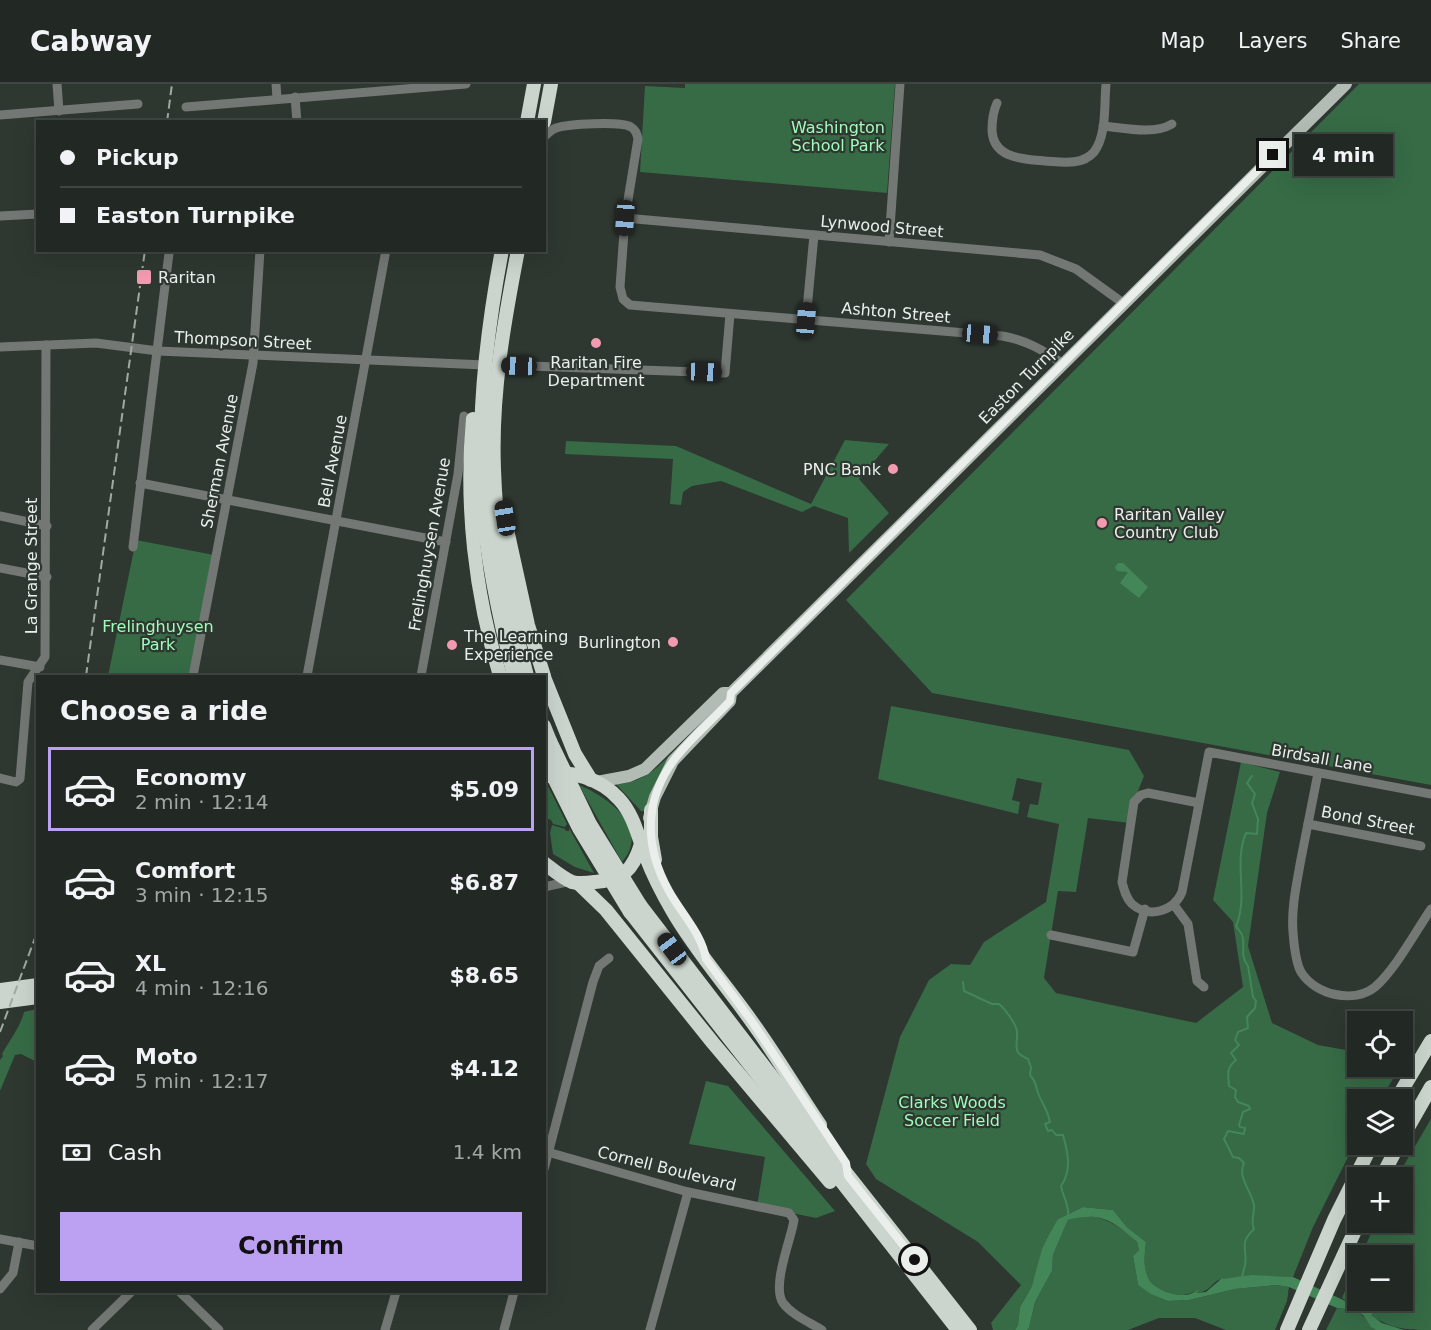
<!DOCTYPE html>
<meta charset="utf-8">
<style>
:root{--surface:#222924;--page:#2e3531;--text:#f1f3f6;--muted:#a2a6a6;--line:#3f4541;--accent:#bca0f2}
body{margin:0;font-family:"DejaVu Sans",sans-serif;background:var(--page);color:var(--text);height:100vh;display:flex;flex-direction:column;font-size:22px;white-space:nowrap}
*{box-sizing:border-box;margin:0}
p{font-size:20px;color:var(--muted)}
.icon{flex:none;width:33px;height:33px;fill:none;stroke:currentColor;stroke-width:2;stroke-linecap:round;stroke-linejoin:round}
.map{position:relative;flex:1;overflow:hidden}
.side{position:absolute;left:36px;top:591px;width:510px;height:618px;display:flex;flex-direction:column;background:var(--surface);border-radius:0px;box-shadow:0 6px 24px #0002,0 0 0 2px var(--line)}
.side>*{flex:none}
.hud{position:absolute;left:36px;top:36px;width:510px;height:132px;border-radius:0px;box-shadow:0 6px 24px #0002,0 0 0 2px var(--line);display:grid;align-content:center;height:132px;padding:0 24px;background:var(--surface)}
.tools{position:absolute;left:1347px;top:927px;display:grid;gap:12px}
.tools a{display:grid;place-items:center;width:66px;height:66px;border-radius:0px;background:var(--surface);box-shadow:0 6px 24px #0002,0 0 0 2px var(--line);font-size:30px}
.end{position:absolute;width:27px;height:27px;margin:-14px;border:8px solid #eaefeb;background:#111;box-shadow:0 0 0 3px #111}
.from{border-radius:50%}
.bubble{position:absolute;height:42px;border-radius:0px;background:var(--surface);box-shadow:0 6px 24px #0002,0 0 0 2px var(--line);font-size:20px;font-weight:600;line-height:42px;text-align:center}
.car{position:absolute;width:18px;height:36px;margin:-18px -9px;border-radius:8px;box-shadow:0 0 4px 2px #0007;background:linear-gradient(#222 24%,#8ab4d8 0 40%,#222 0 76%,#8ab4d8 0 86%,#222 0)}
.hud b{display:flex;align-items:center;gap:21px;height:57px;font-size:22px}
.hud b+b{border-top:2px solid var(--line)}
.hud i{width:15px;height:15px;background:var(--text)}
ul{padding:0;list-style:none}
li{display:flex;align-items:center;gap:18px;height:84px;margin:0 12px 9px;padding:0 12px;border:3px solid transparent;border-radius:0px}
li div{flex:1}
li b{display:block;font-size:22px}
li em{font-style:normal;font-weight:600}
li.active{border-color:var(--accent)}
li>.icon{width:54px;height:54px;stroke-width:1.5}
h2{padding:0 24px;font-size:27px;line-height:72px}
.pay{display:flex;align-items:center;gap:15px;height:66px;padding:0 24px;font-size:22px}
.pay p{margin-inline-start:auto}
.cta{display:flex;gap:12px;margin-top:auto;padding:12px 24px}
.cta a{flex:1;height:69px;border-radius:0px;background:var(--accent);color:#111;font-size:24px;font-weight:600;line-height:69px;text-align:center}
header{display:flex;align-items:center;gap:36px;box-sizing:border-box;height:84px;padding:0 30px;background:var(--surface);border-bottom:2px solid var(--line)}
header strong{font-size:28px}
nav{display:flex;gap:33px;margin-inline-start:auto;font-size:21px}
.map>svg:first-child{display:block}
</style>
<header>
<strong>Cabway</strong>
<nav><a>Map</a><a>Layers</a><a>Share</a></nav>
</header>
<div class="map">
<svg width="1431" height="1246" viewBox="0 0 1431 1246">
<rect width="100%" height="100%" fill="#2e3730"/>
<g fill="#366b46">
<polygon points="685,0 895,0 887,109 640,88 645,2 685,4"/>
<polygon points="1359,0 1431,0 1431,701 932,609 846,516"/>
<polygon points="845,356 889,360 859,395 889,429 849,469 848,434 814,422 802,428 721,397 692,402 683,408 681,421 670,420 673,375 565,370 566,357 676,362 811,420"/>
<polygon points="136,456 214,471 191,592 108,592"/>
<path d="M891 622 1129 666 1144 692 1136 712 1130 739 1088 734 1076 808 1058 807 1044 894 1056 909 1196 939 1243 903 1233 838 1213 816 1241 678 1280 688 1267 729 1248 862 1272 939 1318 961 1357 968 1358 982 1400 983 1381 1015 1358 1016 1357 1055 1313 1143 1293 1193C1269 1193 1246 1192 1223 1195 1211 1196 1213 1208 1195 1209L1197 1207C1192 1208 1187 1211 1183 1211 1171 1211 1152 1205 1147 1192 1143 1181 1145 1169 1146 1158L1127 1143 1113 1126 1083 1123 1058 1135 1032 1202 1020 1223 1018 1241 1015 1246H993L991 1239 1021 1201 978 1158 876 1095 866 1080 900 953 929 896 951 880 970 881 984 858 1046 818 1059 740 1027 733 1030 720 1038 721 1042 699 1017 694 1012 716 1020 718 1018 730 878 695Z"/>
<path d="M675 666 676 667 644 727H641L616 700C643 699 657 684 675 666Z"/>
<polygon points="547,700 567,740 565,743 553,740 551,736 545,734 545,702"/>
<path d="M579 701C608 713 651 744 622 778Z"/>
<polygon points="552,741 565,745 566,747 569,747 569,744 594,789 575,783 553,770 550,749"/>
<path d="M37 925V978L21 970 15 971 0 1007V976L3 972 2 970C9 957 21 942 24 928Z"/>
<polygon points="706,997 728,1002 835,1127 816,1134 757,1122 765,1073 689,1060"/>
<path d="M1431 1035V1246C1406 1246 1392 1245 1370 1231V1225L1352 1220 1342 1214 1357 1179 1358 1216H1402V1172L1361 1171 1376 1139 1402 1138V1094L1397 1093Z"/>
<path d="M1083 1132C1106 1132 1120 1143 1137 1158L1139 1166 1133 1172 1138 1201 1168 1217 1189 1216 1235 1205 1276 1201 1289 1203 1287 1217 1275 1246H1226L1195 1234H1159L1128 1246H1027L1029 1244 1035 1218 1052 1187 1053 1171 1068 1136Z"/>
<path d="M1337 1224C1346 1226 1355 1224 1362 1231 1368 1236 1369 1242 1376 1246H1326Z"/>
</g>
<g fill="#438658">
<polygon points="1118,479 1123,479 1148,503 1139,514 1120,499 1128,488 1117,487 1115,483"/>
<path d="M1083 1123 1113 1126 1127 1143 1146 1158C1145 1169 1143 1180 1147 1191 1151 1205 1173 1212 1186 1211 1190 1211 1195 1207 1199 1206L1196 1209 1206 1208 1221 1195 1252 1191 1293 1193 1352 1220 1370 1225 1373 1229 1371 1231 1382 1239 1404 1246H1376L1371 1243 1363 1231 1355 1226 1337 1224 1289 1203 1276 1201 1235 1205 1189 1216 1168 1217 1151 1210 1138 1201 1133 1172 1139 1166 1137 1158C1113 1137 1101 1127 1068 1136L1053 1171 1052 1187 1035 1218 1029 1244 1027 1246H1015L1018 1241 1020 1223 1032 1202 1042 1165 1050 1149 1058 1135Z"/>
</g>
<g fill="none" stroke-linecap="round" stroke-linejoin="round">
<g stroke="#438658" stroke-width="2">
<path d="M963 898 964 907 992 920H999C1005 925 1017 941 1017 948 1018 962 1011 968 1028 975L1031 983 1030 991C1037 999 1035 1000 1038 1009 1042 1019 1048 1027 1050 1038L1045 1040 1048 1047 1052 1046 1056 1051H1063C1068 1069 1072 1086 1061 1102 1063 1113 1069 1120 1068 1131"/>
<path d="M1242 1195C1242 1190 1244 1186 1245 1181 1248 1165 1238 1160 1254 1145 1250 1136 1255 1130 1254 1121 1251 1106 1237 1093 1244 1079L1239 1074 1233 1073 1224 1055 1228 1047 1244 1050 1245 1044 1240 1043 1239 1041 1243 1028 1250 1025 1249 1022 1238 1018 1235 1013 1236 1006 1229 1002C1228 990 1226 984 1236 976L1231 969 1239 961 1235 956 1238 948 1248 944 1247 933 1255 924 1256 917 1253 913 1248 882C1239 870 1246 862 1242 851 1241 848 1238 845 1236 842 1249 812 1233 779 1246 749L1257 750 1258 735 1252 719 1255 710 1247 699 1252 692"/>
</g>
<g stroke="#747874" stroke-width="9">
<polyline points="57,0 59,27"/>
<polyline points="276,0 277,14"/>
<polyline points="295,13 297,38"/>
<path d="M997 19C993 28 992 36 992 46 993 75 1024 75 1045 77 1061 78 1082 82 1094 68 1107 51 1104 21 1106 0"/>
<polyline points="186,23 466,0"/>
<polyline points="0,31 138,20"/>
<path d="M1103 42C1124 44 1154 51 1172 40"/>
<path d="M544 53C548 49 551 46 556 44 568 40 620 37 631 43 636 46 637 50 638 55L625 134 620 203 623 215 630 221 1002 252C1026 256 1043 266 1063 280"/>
<polyline points="0,132 38,130"/>
<polyline points="625,134 1040,171 1076,185 1123,219"/>
<polyline points="889,158 900,0"/>
<polyline points="806,236 814,151"/>
<polyline points="0,263 96,259 158,267 485,281"/>
<polyline points="499,281 725,289 730,230"/>
<polyline points="140,399 446,458"/>
<polyline points="0,432 47,442"/>
<polyline points="133,463 169,169"/>
<polyline points="0,484 47,493"/>
<polyline points="0,576 40,583"/>
<polyline points="193,592 253,279 260,166"/>
<polyline points="307,592 386,166"/>
<polyline points="421,592 458,390 464,332"/>
<path d="M1318 689C1312 718 1307 746 1301 775 1297 798 1291 824 1293 848 1294 860 1295 877 1301 888 1315 911 1354 920 1375 903 1395 886 1416 847 1431 825"/>
<polyline points="0,694 16,698 20,695 28,598 45,573 46,261"/>
<path d="M1199 719 1148 709 1141 711 1134 718 1122 798C1124 806 1126 814 1132 820 1149 835 1174 827 1182 808L1209 668 1431 710"/>
<polyline points="1308,740 1421,762"/>
<polyline points="544,803 571,797"/>
<polyline points="1174,821 1188,840 1197,897 1204,903"/>
<polyline points="1051,851 1133,868 1145,825"/>
<path d="M544 1067 688 1108 789 1129 794 1136 793 1141C789 1160 772 1203 783 1219 792 1231 809 1238 822 1246"/>
<polyline points="544,1085 593,898 599,882 609,874"/>
<polyline points="0,1155 38,1162"/>
<polyline points="0,1205 13,1189 19,1158"/>
<polyline points="180,1208 219,1246"/>
<polyline points="92,1246 131,1208"/>
<polyline points="385,1246 396,1208"/>
<polyline points="504,1246 514,1208"/>
<polyline points="650,1246 688,1108"/>
</g>
<g stroke="#b2bbb4" stroke-width="12">
<polyline points="597,698 629,692 645,685 723,609 731,609"/>
<polyline points="649,734 655,713 673,677 730,617 731,609 1346,0"/>
</g>
<g stroke="#cbd5cd" stroke-width="14">
<polyline points="527,38 534,0"/>
<polyline points="544,38 551,0"/>
<path d="M502 166C486 250 476 336 483 422 487 479 500 537 514 592"/>
<path d="M518 166C504 238 491 311 494 385 496 455 509 524 527 592"/>
<path d="M473 335C465 421 475 510 500 592"/>
<polyline points="506,441 528,541 544,592"/>
<polyline points="544,593 575,670 591,696"/>
<polyline points="544,642 550,657"/>
<path d="M544 693C569 683 602 696 619 715 634 731 638 753 646 773 653 791 662 809 672 826 694 865 726 901 752 938 776 971 797 1007 820 1041"/>
<polyline points="651,726 651,753 655,776"/>
<path d="M544 779C552 785 562 794 572 798 579 800 588 799 595 798 623 796 633 786 641 760"/>
<polyline points="578,799 606,826 713,959 830,1098"/>
<polyline points="640,821 832,1071 970,1246"/>
<polyline points="630,828 958,1246"/>
<polyline points="0,906 38,901"/>
<polyline points="0,918 38,913"/>
<polyline points="1396,1016 1431,957"/>
<polyline points="1402,1054 1431,1003"/>
<polyline points="1381,1094 1399,1060"/>
<polyline points="1287,1246 1334,1136 1372,1060"/>
<polyline points="1309,1246 1359,1138"/>
</g>
<g stroke="#a2a9a3" stroke-width="2" stroke-dasharray="9 4.5" stroke-linecap="butt">
<polyline points="167,38 172,0"/>
<polyline points="86,592 145,166"/>
<polyline points="0,948 38,846"/>
</g>
<g stroke="#cbd5cd" stroke-width="14">
<polyline points="550,657 590,740 640,821"/>
<polyline points="544,674 579,744 630,828"/>
</g>
</g>
<g fill="none" stroke-linecap="round" stroke-linejoin="round">
<path stroke="#eaefeb" stroke-width="8" d="M915 1176 848 1092 846 1079 753 939 706 875C702 850 681 829 669 807 642 759 644 709 682 666 697 649 715 633 730 617L731 609 1273 71"/>
</g>
<g fill="#f29aaf" stroke="#2e3730" stroke-width="2">
<rect x="136" y="185" width="16" height="16" rx="3"/>
<circle cx="596" cy="259" r="6"/>
<circle cx="893" cy="385" r="6"/>
<circle cx="1102" cy="439" r="6"/>
<circle cx="673" cy="558" r="6"/>
<circle cx="452" cy="561" r="6"/>
</g>
<g text-anchor="middle" stroke-width="4.5" stroke-linejoin="round" paint-order="stroke">
<g font-size="16" fill="#9ffdb9" stroke="#2e3730">
<text x="838" y="49">Washington<tspan x="838" dy="18">School Park</tspan></text>
<text x="158" y="548">Frelinghuysen<tspan x="158" dy="18">Park</tspan></text>
<text x="952" y="1024">Clarks Woods<tspan x="952" dy="18">Soccer Field</tspan></text>
</g>
<g font-size="16" fill="#eaefeb" stroke="#2e3730">
<text transform="translate(882 142) rotate(5)" y="6">Lynwood Street</text>
<text transform="translate(896 228) rotate(5)" y="6">Ashton Street</text>
<text transform="translate(243 256) rotate(3)" y="6">Thompson Street</text>
<text transform="translate(1026 292) rotate(-45)" y="6">Easton Turnpike</text>
<text transform="translate(219 377) rotate(-79)" y="6">Sherman Avenue</text>
<text transform="translate(332 377) rotate(-79)" y="6">Bell Avenue</text>
<text transform="translate(429 460) rotate(-80)" y="6">Frelinghuysen Avenue</text>
<text transform="translate(31 482) rotate(-90)" y="6">La Grange Street</text>
<text transform="translate(1322 674) rotate(10)" y="6">Birdsall Lane</text>
<text transform="translate(1368 736) rotate(11)" y="6">Bond Street</text>
<text transform="translate(667 1084) rotate(14)" y="6">Cornell Boulevard</text>
</g>
<g font-size="16" fill="#eaefeb" stroke="#2e3730" text-anchor="start">
<text x="158" y="199">Raritan</text>
<text x="596" y="284" text-anchor="middle">Raritan Fire<tspan x="596" dy="18">Department</tspan></text>
<text x="881" y="391" text-anchor="end">PNC Bank</text>
<text x="1114" y="436">Raritan Valley<tspan x="1114" dy="18">Country Club</tspan></text>
<text x="464" y="558">The Learning<tspan x="464" dy="18">Experience</tspan></text>
<text x="661" y="564" text-anchor="end">Burlington</text>
</g>
</g>
</svg>
<div class="tools">
<a><svg class="icon" aria-label="locate" viewBox="0 0 24 24"><circle cx="12" cy="12" r="6"/><path d="M12 2v4M12 18v4M2 12h4M18 12h4"/></svg></a>
<a><svg class="icon" aria-label="layers" viewBox="0 0 24 24"><path d="M12 4l9 5-9 5-9-5zM3 14l9 5 9-5"/></svg></a>
<a>+</a>
<a>−</a>
</div>
<i class="end from" style="left:915px;top:1176px"></i>
<i class="end" style="left:1273px;top:71px"></i>
<div class="bubble" style="left:1294px;top:50px;width:99px">4 min</div>
<i class="car" style="left:625px;top:134px;rotate:184deg"></i>
<i class="car" style="left:806px;top:236px;rotate:5deg"></i>
<i class="car" style="left:980px;top:250px;rotate:95deg"></i>
<i class="car" style="left:519px;top:282px;rotate:272deg"></i>
<i class="car" style="left:704px;top:288px;rotate:92deg"></i>
<i class="car" style="left:505px;top:434px;rotate:351deg"></i>
<i class="car" style="left:672px;top:865px;rotate:323deg"></i>
<div class="hud">
<b><i class="from"></i>Pickup</b>
<b><i></i>Easton Turnpike</b>
</div>
<section class="side">
<h2>Choose a ride</h2>
<ul>
<li class="active"><svg class="icon" aria-label="car" viewBox="0 0 24 24"><path d="M5 17H2v-5l4-1 3-4h7l3 4 3 1v5h-3M9 17h6M6 11h13"/><circle cx="7" cy="17" r="2"/><circle cx="17" cy="17" r="2"/></svg><div><b>Economy</b><p>2 min · 12:14</p></div><em>$5.09</em></li>
<li><svg class="icon" aria-label="car" viewBox="0 0 24 24"><path d="M5 17H2v-5l4-1 3-4h7l3 4 3 1v5h-3M9 17h6M6 11h13"/><circle cx="7" cy="17" r="2"/><circle cx="17" cy="17" r="2"/></svg><div><b>Comfort</b><p>3 min · 12:15</p></div><em>$6.87</em></li>
<li><svg class="icon" aria-label="car" viewBox="0 0 24 24"><path d="M5 17H2v-5l4-1 3-4h7l3 4 3 1v5h-3M9 17h6M6 11h13"/><circle cx="7" cy="17" r="2"/><circle cx="17" cy="17" r="2"/></svg><div><b>XL</b><p>4 min · 12:16</p></div><em>$8.65</em></li>
<li><svg class="icon" aria-label="car" viewBox="0 0 24 24"><path d="M5 17H2v-5l4-1 3-4h7l3 4 3 1v5h-3M9 17h6M6 11h13"/><circle cx="7" cy="17" r="2"/><circle cx="17" cy="17" r="2"/></svg><div><b>Moto</b><p>5 min · 12:17</p></div><em>$4.12</em></li>
</ul>
<div class="pay"><svg class="icon" aria-label="cash" viewBox="0 0 24 24"><path d="M3 7h18v10H3z"/><circle cx="12" cy="12" r="2"/></svg>Cash<p>1.4 km</p></div>
<div class="cta"><a>Confirm</a></div>
</section>
</div>
